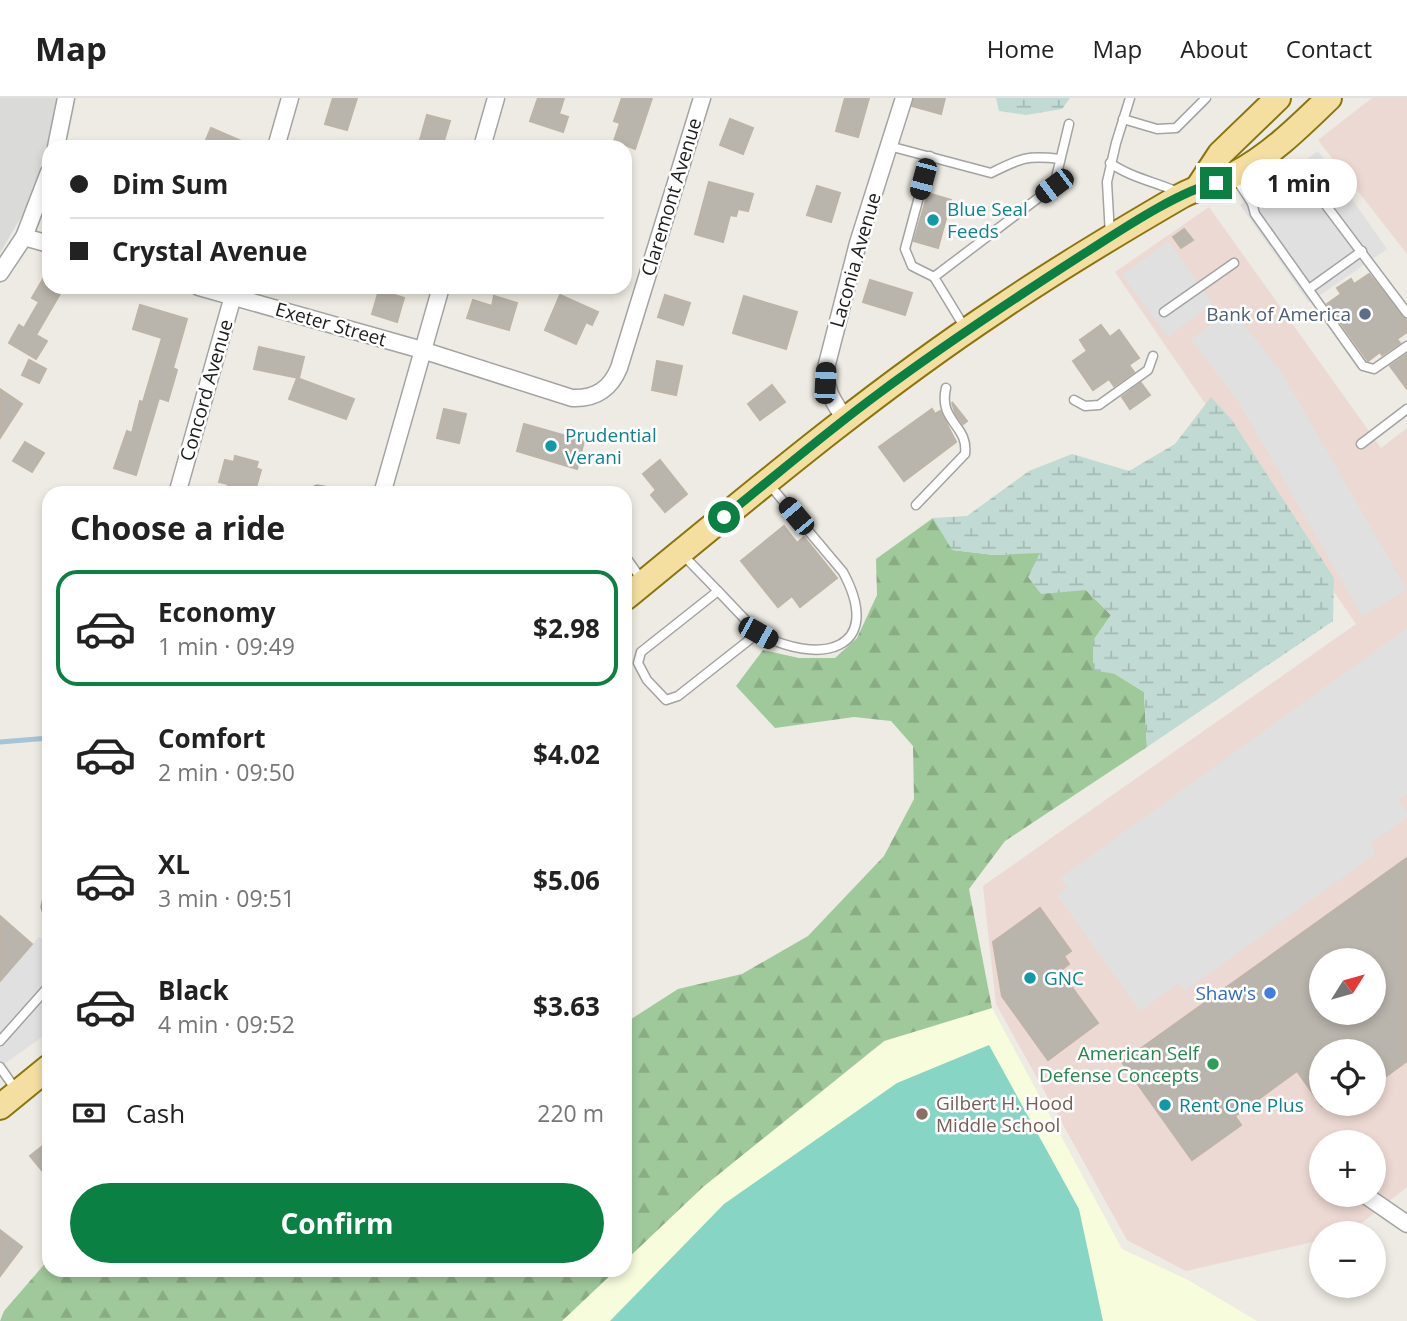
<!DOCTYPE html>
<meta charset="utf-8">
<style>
:root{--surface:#fff;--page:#f6f6f6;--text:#222;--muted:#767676;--line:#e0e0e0;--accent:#0b8043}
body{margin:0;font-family:"Open Sans",sans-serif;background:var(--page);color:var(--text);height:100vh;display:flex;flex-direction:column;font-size:26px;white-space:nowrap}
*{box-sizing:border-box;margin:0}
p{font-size:23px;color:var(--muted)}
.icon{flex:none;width:38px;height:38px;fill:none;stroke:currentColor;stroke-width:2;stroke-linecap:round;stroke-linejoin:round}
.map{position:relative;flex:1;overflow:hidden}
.sheet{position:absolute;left:42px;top:388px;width:590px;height:791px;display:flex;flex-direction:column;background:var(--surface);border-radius:21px;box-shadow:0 4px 10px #0003}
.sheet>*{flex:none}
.banner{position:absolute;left:42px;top:42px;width:590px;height:154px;border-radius:21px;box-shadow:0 4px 10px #0003;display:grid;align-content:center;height:154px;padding:0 28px;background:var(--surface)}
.needle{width:46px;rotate:53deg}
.tools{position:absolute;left:1309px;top:850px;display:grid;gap:14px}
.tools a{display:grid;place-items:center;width:77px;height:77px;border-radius:50%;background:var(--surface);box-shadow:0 4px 10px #0003;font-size:35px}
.end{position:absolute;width:32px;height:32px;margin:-16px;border:9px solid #0b8043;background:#fff;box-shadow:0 0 0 4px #fff}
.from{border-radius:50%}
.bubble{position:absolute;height:49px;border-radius:24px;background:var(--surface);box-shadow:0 4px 10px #0003;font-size:23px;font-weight:700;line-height:49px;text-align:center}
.car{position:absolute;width:21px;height:42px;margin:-21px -10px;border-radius:9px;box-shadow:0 0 5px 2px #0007;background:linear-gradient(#222 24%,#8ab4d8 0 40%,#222 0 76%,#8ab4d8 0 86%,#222 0)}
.banner b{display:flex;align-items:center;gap:24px;height:66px;font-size:26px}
.banner b+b{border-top:2px solid var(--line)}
.banner i{width:18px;height:18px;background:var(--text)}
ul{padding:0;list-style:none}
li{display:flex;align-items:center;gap:21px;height:116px;margin:0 14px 10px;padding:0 14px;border:4px solid transparent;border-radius:21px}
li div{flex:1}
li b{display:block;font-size:26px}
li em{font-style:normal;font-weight:700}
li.selected{border-color:var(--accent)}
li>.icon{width:63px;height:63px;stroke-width:1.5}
h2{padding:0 28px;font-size:32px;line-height:84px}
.pay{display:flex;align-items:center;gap:18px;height:77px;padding:0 28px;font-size:26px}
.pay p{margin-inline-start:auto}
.action{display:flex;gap:14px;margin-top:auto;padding:14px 28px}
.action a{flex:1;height:80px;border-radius:42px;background:var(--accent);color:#fff;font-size:28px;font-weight:700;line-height:80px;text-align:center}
header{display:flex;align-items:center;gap:42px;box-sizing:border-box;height:98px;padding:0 35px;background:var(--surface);border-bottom:2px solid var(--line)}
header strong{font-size:33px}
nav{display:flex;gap:38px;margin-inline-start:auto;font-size:24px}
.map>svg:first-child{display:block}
</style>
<header>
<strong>Map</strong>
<nav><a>Home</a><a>Map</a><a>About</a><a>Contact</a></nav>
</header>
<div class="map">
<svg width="1407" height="1223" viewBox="0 0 1407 1223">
<defs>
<pattern id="forest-firs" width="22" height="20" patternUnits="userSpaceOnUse" patternTransform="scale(1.75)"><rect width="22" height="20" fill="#a0c99b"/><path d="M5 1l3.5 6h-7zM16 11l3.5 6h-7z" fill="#89ac85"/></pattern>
<pattern id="wetland-marsh" width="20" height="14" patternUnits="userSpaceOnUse" patternTransform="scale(1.75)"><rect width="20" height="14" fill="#c1dad3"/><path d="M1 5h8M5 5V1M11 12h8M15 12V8" fill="none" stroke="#a5bab5"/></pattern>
</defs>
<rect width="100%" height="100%" fill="#edebe3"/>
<polygon fill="#dadad9" points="0,0 58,0 54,22 31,102 0,155"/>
<g fill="#edd9d3" fill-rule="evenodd">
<polygon points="1372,0 1407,0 1407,156 1318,42"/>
<path d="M1209 109 1381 350 1407 330V1089L1348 1136H1321V1142L1186 1173 1127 1142 996 906 983 788 1356 526 1115 174ZM1321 863H1374V915H1321ZM1321 954H1374V1006H1321ZM1321 1045H1374V1097H1321Z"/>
</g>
<polygon fill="#f7fcdd" points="992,910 1122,1151 1188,1182 1257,1223 562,1223 615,1173 625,1172 625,1163 703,1089 885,943"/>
<g fill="url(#forest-firs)">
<polygon points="933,420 953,452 994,457 1041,454 1086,492 1111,517 1093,543 1115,576 1144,594 1147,649 1005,743 969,791 992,910 884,943 703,1089 625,1163 625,925 678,891 742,876 808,838 884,758 914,701 913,648 891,623 854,619 775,630 736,588 763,552 799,560 835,560 857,540 877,497 876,461"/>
<polygon points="49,1161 49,1172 615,1173 562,1223 0,1223 4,1213"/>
</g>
<g fill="url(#wetland-marsh)">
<polygon points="996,0 1070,0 1062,11 1026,17 999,13"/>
<polygon points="1211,299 1231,321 1334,480 1333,523 1147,649 1144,594 1115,576 1093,572 1093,543 1111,517 1086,492 1041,496 1028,479 1040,455 994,457 952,452 933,420 967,418 1029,373 1072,356 1129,373 1175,346"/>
</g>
<polygon fill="#87d6c5" points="989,947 1079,1111 1103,1223 610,1223 724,1106 897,985"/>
<g fill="#e0e0e0">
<polygon points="1318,53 1387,151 1309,205 1240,107"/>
<polygon points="1168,143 1213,205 1168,239 1122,177"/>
<polygon points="1231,210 1282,275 1407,492 1362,518 1239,304 1191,242"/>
<polygon points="1407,530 1407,696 1398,702 1407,714 1407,719 1370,746 1376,755 1185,893 1179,885 1140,913 1057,797 1067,789 1060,780"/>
<polygon points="39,839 49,848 49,934 0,969 0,883"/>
</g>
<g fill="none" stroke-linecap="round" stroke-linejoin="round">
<polyline stroke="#a6c4d7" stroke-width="5" points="0,644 49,640"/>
</g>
<g fill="#b9b4ac" stroke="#bdb4a7" stroke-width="2" fill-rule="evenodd">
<polygon points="333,0 357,0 347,32 325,26"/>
<polygon points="538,0 564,0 559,16 568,19 563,34 530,23"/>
<polygon points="622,0 652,0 635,51 614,43 620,25 614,23"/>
<polygon points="845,0 869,0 858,39 836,33"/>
<polygon points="914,0 945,0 941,16 912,8"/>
<polygon points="427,17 450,23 442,49 418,49"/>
<polygon points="730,21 753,30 743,56 720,47"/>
<polygon points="211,30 255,49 203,49"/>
<polygon points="709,84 753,96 748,113 738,111 736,118 730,117 723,144 695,136"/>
<polygon points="817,88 840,95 831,124 807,117"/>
<polygon points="928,95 951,102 938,150 914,143"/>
<polygon points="1184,131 1193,142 1181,150 1173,139"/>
<polygon points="49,171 49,189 64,189 36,237 47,243 36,261 9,245 19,227 24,230 39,204 32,200"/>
<polygon points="1369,176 1407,223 1407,234 1397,241 1400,245 1382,257 1380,254 1368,263 1327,206 1341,196 1337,190 1351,181 1354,186"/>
<polygon points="870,182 912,195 905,217 863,204"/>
<polygon points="379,192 404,200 397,224 372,216"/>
<polygon points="560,197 598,214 592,227 586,224 576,246 545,232"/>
<polygon points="665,197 690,205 683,227 658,219"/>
<polygon points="494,198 517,205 509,232 467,220 473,202 492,208"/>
<polygon points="744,198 797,214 786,251 733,235"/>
<polygon points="140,207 187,221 173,270 177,272 168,303 159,300 136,377 114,370 127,333 132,335 140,303 143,304 162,240 133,231"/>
<polygon points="1101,227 1110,239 1119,232 1139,260 1129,267 1134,274 1114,288 1109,281 1093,292 1073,263 1087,253 1080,242"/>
<polygon points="259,249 304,259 299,280 254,271"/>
<polygon points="1407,256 1407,291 1390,268"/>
<polygon points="29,262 46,271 39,285 22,277"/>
<polygon points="657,263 682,268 676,297 652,292"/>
<polygon points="297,280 354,301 346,321 289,301"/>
<polygon points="1141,285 1150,297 1130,311 1122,299"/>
<polygon points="772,287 785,304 760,322 748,306"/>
<polygon points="0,291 22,306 0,340"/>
<polygon points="952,304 967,323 963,326 955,315"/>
<polygon points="444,311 466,316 459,345 437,340"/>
<polygon points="932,311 935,316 940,313 956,344 904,383 879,349"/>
<polygon points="524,326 584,343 577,371 517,353"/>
<polygon points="25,344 44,355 32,374 13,363"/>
<polygon points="235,358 258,364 256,370 261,372 255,393 246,391 245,396 225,396 228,386 219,384 225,362 234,364"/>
<polygon points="660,362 687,396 665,414 651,397 656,392 643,376"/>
<polygon points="784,428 797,445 804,439 837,480 800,509 792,498 778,509 741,463"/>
<path d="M1407 760V963L1374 987V954H1321V1007L1297 973 1235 1018 1241 1027 1192 1062 1122 964ZM1321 863H1374V915H1321Z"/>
<polygon points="1040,810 1071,853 1064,858 1069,866 1060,873 1098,925 1048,962 1002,898 993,844"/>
<polygon points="0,818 32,846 0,883"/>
<polygon points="49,1043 49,1081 30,1058"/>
<polygon points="0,1132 22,1149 0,1178"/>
</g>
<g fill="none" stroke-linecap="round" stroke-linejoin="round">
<g stroke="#a3a3a3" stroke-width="11">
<g id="lane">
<polyline points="1123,21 1157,31 1176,30 1206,0"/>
<path d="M889 48 991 75C1021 60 1027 57 1060 61"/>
<polyline points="1271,55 1288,78"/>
<polyline points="930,58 905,151 912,168 934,179"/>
<path d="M1110 65C1130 79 1155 84 1178 94"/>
<polyline points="1235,79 1252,105 1255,116 1363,268 1374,271 1407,248"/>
<polyline points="1252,105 1288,78 1304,78 1407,215"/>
<polyline points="1110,137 1107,84 1116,45 1130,0"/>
<polyline points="1309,191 1362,153"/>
<polyline points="1164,214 1234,165"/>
<polyline points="965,230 934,179 1054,88 1069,26"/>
<polyline points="1074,302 1085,308 1099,307 1148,272 1153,258"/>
<polyline points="1361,346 1407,311"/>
<polyline points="311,396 317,392 341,396"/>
<path d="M916 407 965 356C969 327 938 324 946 290"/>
<path d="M682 456 718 493 641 554 638 565 647 582 666 602 678 598 758 535C818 568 886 554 843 474L768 385"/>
<polyline points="625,458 642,482"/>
<polyline points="718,493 758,535"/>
<polyline points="49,794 46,809 49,819"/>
<polyline points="0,943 49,888"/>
<polyline points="0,969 16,992"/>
</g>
</g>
<g stroke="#a3a3a3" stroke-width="19">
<g id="street">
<polyline points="56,49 66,0"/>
<polyline points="276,49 290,0"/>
<polyline points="482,49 496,0"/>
<polyline points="24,139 49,146"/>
<polyline points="0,175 24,139 49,74"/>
<path d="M199 189 422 252 572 300C595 301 610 292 619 270L702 0"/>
<path d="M845 321C834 304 824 292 826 270L858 145 904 0"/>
<polyline points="177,396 235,191"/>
<polyline points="382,396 441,189"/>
<polyline points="1365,1097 1407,1126"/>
</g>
</g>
<g stroke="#89750c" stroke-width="28">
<g id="primary">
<polyline points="1199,88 1220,56 1278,0"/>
<path d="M625 500C746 401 866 299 997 212 1057 171 1119 134 1181 98 1199 88 1217 85 1235 76 1270 58 1301 27 1329 0"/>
<polyline points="0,1009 49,969"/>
</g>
</g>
<use href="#lane" stroke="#fff" stroke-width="8"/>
<use href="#street" stroke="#fff" stroke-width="16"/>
<use href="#primary" stroke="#f4dfa1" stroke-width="24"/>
</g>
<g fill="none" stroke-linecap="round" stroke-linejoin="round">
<path stroke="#0b8043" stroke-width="9" d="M724 419C775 378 825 335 878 296 945 246 1015 200 1085 155 1118 134 1180 92 1216 85"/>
</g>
<g fill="#0f9aa8" stroke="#fff" stroke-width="2.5">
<circle cx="933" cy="122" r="7"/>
<circle cx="551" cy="348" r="7"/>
<circle cx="1030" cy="880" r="7"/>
<circle cx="1165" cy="1007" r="7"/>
</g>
<circle fill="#5c6f8a" stroke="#fff" stroke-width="2.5" cx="1365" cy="216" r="7"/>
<circle fill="#3f7fe0" stroke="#fff" stroke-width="2.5" cx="1270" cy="895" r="7"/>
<circle fill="#2e9e5b" stroke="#fff" stroke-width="2.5" cx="1213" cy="966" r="7"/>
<circle fill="#8d6e63" stroke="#fff" stroke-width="2.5" cx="922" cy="1016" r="7"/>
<g text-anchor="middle" stroke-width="5" stroke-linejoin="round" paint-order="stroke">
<g font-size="19" fill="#1c1c1c" stroke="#fff">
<text transform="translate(671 99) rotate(-73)" y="7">Claremont Avenue</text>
<text transform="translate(855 162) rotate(-74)" y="7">Laconia Avenue</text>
<text transform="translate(331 226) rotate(16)" y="7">Exeter Street</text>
<text transform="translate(206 292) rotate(-74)" y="7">Concord Avenue</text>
</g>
<g font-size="19" fill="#0d838f" stroke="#fff" text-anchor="start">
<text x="947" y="118">Blue Seal<tspan x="947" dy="22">Feeds</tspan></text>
<text x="565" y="344">Prudential<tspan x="565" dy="22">Verani</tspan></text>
<text x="1044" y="887">GNC</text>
<text x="1179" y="1014">Rent One Plus</text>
</g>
<g font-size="19" fill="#4e5e75" stroke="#fff" text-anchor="end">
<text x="1351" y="223">Bank of America</text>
</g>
<g font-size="19" fill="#366cbe" stroke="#fff" text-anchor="end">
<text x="1256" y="902">Shaw's</text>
</g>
<g font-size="19" fill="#27864d" stroke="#fff" text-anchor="end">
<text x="1199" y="962">American Self<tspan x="1199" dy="22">Defense Concepts</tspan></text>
</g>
<g font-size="19" fill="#785e54" stroke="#fff" text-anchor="start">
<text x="936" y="1012">Gilbert H. Hood<tspan x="936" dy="22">Middle School</tspan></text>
</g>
</g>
</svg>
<div class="tools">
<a><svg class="needle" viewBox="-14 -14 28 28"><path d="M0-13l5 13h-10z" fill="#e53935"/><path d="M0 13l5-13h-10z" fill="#767676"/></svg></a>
<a><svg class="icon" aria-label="locate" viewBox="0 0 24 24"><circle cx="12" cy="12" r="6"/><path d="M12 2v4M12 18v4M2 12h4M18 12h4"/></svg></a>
<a>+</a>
<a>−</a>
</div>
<i class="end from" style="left:724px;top:419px"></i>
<i class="end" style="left:1216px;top:85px"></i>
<div class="bubble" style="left:1241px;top:61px;width:116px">1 min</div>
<i class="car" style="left:923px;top:81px;rotate:195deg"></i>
<i class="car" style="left:1054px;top:88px;rotate:233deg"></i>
<i class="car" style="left:825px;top:285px;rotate:3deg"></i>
<i class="car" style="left:796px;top:418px;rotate:320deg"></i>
<i class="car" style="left:758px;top:535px;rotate:119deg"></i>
<div class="banner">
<b><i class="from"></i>Dim Sum</b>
<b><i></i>Crystal Avenue</b>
</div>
<section class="sheet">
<h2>Choose a ride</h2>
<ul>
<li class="selected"><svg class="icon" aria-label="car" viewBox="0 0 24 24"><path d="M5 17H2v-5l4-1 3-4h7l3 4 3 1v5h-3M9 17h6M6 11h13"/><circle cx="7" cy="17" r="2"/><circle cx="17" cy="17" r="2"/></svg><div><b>Economy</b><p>1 min · 09:49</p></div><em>$2.98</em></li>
<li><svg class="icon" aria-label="car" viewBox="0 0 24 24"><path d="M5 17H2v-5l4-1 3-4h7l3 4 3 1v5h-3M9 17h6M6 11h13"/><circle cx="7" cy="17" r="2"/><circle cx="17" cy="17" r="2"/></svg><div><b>Comfort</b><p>2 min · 09:50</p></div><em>$4.02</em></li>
<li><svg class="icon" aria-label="car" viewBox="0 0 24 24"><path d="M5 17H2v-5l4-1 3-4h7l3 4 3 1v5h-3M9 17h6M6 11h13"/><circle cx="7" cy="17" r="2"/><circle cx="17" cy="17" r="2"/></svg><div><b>XL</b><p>3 min · 09:51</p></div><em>$5.06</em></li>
<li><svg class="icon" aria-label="car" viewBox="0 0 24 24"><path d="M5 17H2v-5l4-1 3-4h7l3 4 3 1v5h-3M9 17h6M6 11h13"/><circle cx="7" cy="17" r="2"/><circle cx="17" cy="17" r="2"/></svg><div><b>Black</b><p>4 min · 09:52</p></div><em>$3.63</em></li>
</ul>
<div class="pay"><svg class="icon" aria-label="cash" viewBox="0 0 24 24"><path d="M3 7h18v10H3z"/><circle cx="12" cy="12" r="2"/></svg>Cash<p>220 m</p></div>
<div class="action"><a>Confirm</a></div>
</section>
</div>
